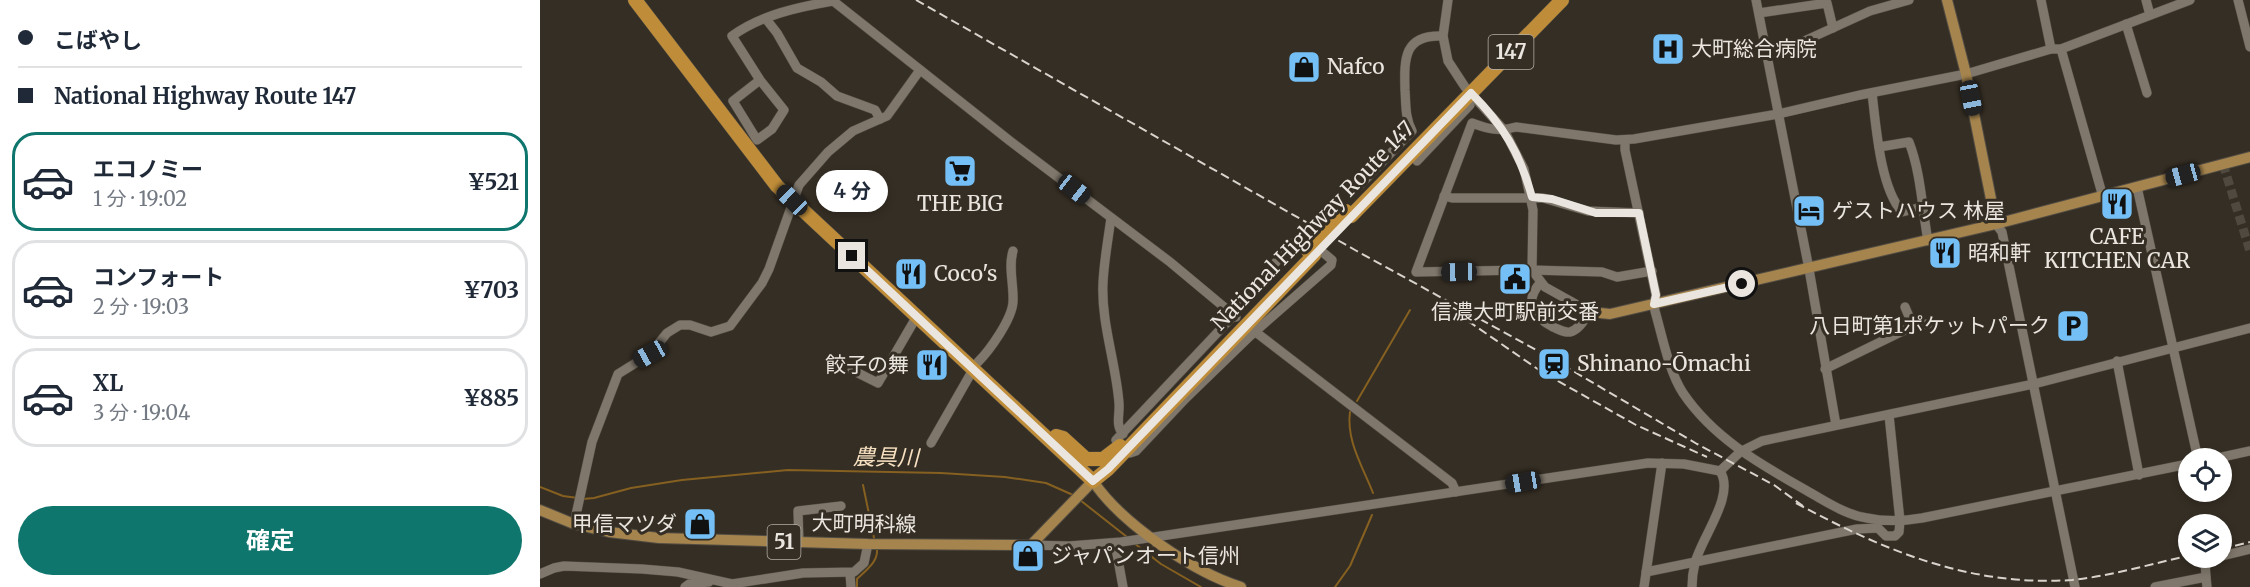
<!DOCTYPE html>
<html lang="ja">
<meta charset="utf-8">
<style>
:root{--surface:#fff;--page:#f2f2f3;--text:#1f2937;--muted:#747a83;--line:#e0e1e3;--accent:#0f766e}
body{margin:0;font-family:Merriweather,"Noto Sans JP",serif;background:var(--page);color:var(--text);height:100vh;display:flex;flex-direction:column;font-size:22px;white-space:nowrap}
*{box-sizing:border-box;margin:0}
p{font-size:20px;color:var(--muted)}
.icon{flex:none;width:33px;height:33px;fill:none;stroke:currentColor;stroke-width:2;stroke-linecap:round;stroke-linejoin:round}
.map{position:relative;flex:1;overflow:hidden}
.side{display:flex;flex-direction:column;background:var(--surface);width:540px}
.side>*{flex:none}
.top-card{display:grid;align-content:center;height:132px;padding:0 18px;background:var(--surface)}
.controls{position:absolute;left:1638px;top:448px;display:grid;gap:12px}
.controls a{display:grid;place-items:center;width:54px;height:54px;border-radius:50%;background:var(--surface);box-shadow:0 3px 9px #0003;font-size:30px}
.end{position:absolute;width:27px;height:27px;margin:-14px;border:8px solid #eae5df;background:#111;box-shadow:0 0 0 3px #111}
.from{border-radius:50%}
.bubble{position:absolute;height:42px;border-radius:21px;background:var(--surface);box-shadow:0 3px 9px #0003;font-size:20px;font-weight:700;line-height:42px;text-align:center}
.car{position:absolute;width:18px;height:36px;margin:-18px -9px;border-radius:8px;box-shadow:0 0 4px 2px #0007;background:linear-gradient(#222 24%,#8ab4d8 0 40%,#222 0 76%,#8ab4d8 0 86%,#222 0)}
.top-card b{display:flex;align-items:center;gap:21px;height:57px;font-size:22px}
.top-card b+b{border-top:2px solid var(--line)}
.top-card i{width:15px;height:15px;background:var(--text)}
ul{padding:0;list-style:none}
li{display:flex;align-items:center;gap:18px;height:99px;margin:0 12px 9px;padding:0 6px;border:3px solid var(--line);border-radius:24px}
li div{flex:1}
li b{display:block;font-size:22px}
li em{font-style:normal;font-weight:700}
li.selected{border-color:var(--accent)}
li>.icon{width:54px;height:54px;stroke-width:1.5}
.primary-button{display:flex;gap:12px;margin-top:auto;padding:12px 18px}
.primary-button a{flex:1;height:69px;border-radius:36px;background:var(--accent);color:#fff;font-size:24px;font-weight:700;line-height:69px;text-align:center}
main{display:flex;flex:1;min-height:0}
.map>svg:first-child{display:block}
</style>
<main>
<section class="side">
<div class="top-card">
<b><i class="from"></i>こばやし</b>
<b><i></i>National Highway Route 147</b>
</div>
<ul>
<li class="selected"><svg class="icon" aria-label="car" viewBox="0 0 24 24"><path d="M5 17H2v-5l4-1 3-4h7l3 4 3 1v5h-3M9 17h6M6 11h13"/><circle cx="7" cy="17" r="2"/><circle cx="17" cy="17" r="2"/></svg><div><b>エコノミー</b><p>1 分 · 19:02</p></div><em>¥521</em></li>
<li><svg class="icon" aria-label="car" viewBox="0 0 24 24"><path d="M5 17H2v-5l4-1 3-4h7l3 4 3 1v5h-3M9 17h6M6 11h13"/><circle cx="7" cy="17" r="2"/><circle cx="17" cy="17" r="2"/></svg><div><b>コンフォート</b><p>2 分 · 19:03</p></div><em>¥703</em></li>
<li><svg class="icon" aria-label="car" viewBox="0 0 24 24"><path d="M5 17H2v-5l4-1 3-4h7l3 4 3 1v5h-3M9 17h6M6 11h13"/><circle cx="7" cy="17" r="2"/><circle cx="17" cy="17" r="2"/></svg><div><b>XL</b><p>3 分 · 19:04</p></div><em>¥885</em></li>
</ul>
<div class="primary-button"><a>確定</a></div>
</section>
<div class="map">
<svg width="1710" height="587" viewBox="0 0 1710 587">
<rect width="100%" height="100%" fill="#352e24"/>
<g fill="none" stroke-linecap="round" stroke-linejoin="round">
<g stroke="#856020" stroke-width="2">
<polyline points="817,401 870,310"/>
<path d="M810 412C806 441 823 467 833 493"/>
<polyline points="323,485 334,538"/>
<polyline points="0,487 23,496 38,498"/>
<polyline points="43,499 54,498 91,488 142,480 248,470 401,473 465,477 506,483 533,495"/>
<polyline points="540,500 587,537"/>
<polyline points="594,543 621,564 661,587"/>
<path d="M317 587V579C325 571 338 562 337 550"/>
<polyline points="795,587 810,566 832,515"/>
</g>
<polyline stroke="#504940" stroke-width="9" stroke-dasharray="9 4.5" stroke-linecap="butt" points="1683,164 1710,251"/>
<g stroke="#524c43" stroke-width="10">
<g id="minor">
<polyline points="292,0 470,141 630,262 696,317"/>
<path d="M908 0 903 36 908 61 925 87 964 130 984 169 993 210 992 270 1005 287 1050 312C1045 319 1039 330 1030 332 1024 333 1018 329 1013 327 992 316 984 302 1000 283"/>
<polyline points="1216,0 1269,269 1296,425"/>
<polyline points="1501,0 1511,49 1521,49 1650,0"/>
<polyline points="1606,0 1610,15"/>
<polyline points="1698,0 1710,47"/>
<polyline points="1219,13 1287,3 1293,28"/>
<polyline points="226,19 237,33 257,68 281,82 297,96 335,110 340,119"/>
<polyline points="1586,24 1607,93"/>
<polyline points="1521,49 1563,197"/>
<polyline points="1226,50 1262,42 1330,11 1369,0"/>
<path d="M220 80 193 101 217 140 232 129 244 110 220 80 192 36C221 15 258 7 293 1"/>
<path d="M1332 93C1336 126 1340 187 1362 212L1382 207"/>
<path d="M1085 140V150L1116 295 1114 304 1115 311C1122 335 1129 372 1143 393 1174 439 1222 465 1269 492 1287 502 1306 515 1327 518 1345 522 1364 521 1382 518L1648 464"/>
<path d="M1339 147 1369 142C1381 173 1382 208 1388 241"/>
<polyline points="877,161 930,105 931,93"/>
<path d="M819 186 872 131C865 118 866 104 865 90 864 58 864 34 903 36"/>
<polyline points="1597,187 1658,459"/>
<polyline points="904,196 912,198 1003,198 1048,211 1099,213"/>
<path d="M571 218C568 240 564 261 563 283 561 323 576 363 579 403 580 415 575 425 583 434"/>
<polyline points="1456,224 1462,232 1535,587"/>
<path d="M1112 271 1077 277 1062 272 992 270 876 272 932 123C948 129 959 132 976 127L1076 140 1094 139 1238 114 1320 95 1426 74 1511 49"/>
<polyline points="1365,307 1373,326"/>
<polyline points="713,330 912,483 916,492"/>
<polyline points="1577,361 1599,475"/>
<path d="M438 362C450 350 472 319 473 302 474 285 468 267 473 251"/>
<polyline points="1285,369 1373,326 1394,323"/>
<polyline points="312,370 338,383 377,316"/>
<polyline points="391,443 434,368"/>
<polyline points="580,446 576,440 694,315 744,252 762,235 792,260 791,265 710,336 645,399 596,451 590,453 585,451"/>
<polyline points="1673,459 1710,451"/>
<polyline points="34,524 52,442 78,374 110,354 127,333 140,325 150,325 171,332 190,326 222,283 229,269 259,185 288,152 313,131 347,116 380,70"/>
<polyline points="259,542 258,511 301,506"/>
<polyline points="575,543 583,587"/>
<polyline points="491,545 529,546 581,542 1108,463 1144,464 1180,471 1200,452 1222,441 1494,384 1710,328"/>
<polyline points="1682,556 1710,549"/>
<polyline points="1106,572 1317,529 1338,528 1346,536 1355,536 1359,532 1360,521 1349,415"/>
<polyline points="0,574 14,568 24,566 102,569 138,572 192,584 263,573 314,572 324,563 328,544"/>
<polyline points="310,574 311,587"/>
<polyline points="1666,577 1665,561 1673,558"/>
<polyline points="145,587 149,584 169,582"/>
<polyline points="1104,587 1122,463"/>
<path d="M1152 587C1152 579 1153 571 1155 563 1161 538 1196 495 1180 471"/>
<polyline points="1615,587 1666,577 1667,587"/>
</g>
</g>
<g stroke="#524c43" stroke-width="12">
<g id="major">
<polyline points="1407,0 1426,74 1456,224"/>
<polyline points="1050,312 1070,314 1456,224 1710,157"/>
<path d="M0 510 34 524 69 532 119 538 328 544 491 545 553 481C581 523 653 572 701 587"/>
</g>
</g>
<g stroke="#524c43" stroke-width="15">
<g id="highway">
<polyline points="95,0 237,186 553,481"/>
<polyline points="811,216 1022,0"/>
<polyline points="516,436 523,438 546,459 563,459 580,446"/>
<polyline points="553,481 568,469 774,255"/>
</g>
</g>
<use href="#minor" stroke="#7f776b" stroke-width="9"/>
<use href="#major" stroke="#a5844d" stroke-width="10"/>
<use href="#highway" stroke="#bf8d39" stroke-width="14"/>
<g stroke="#d8d3cc" stroke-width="2" stroke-dasharray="9 4.5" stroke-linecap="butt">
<polyline points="376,0 815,250 1016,361 1157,444 1234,485 1263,506"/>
<polyline points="928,321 1002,372 1096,425 1167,457"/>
<path d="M1256 503C1343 550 1430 587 1532 580 1571 576 1610 564 1648 556"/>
<polyline points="1682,549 1710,542"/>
</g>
<g stroke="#524c43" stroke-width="15" stroke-linecap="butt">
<polyline id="highway-bridge" points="768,251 806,211"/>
</g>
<use href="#highway-bridge" stroke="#bf8d39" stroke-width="14"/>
</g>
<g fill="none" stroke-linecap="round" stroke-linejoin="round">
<path stroke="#eae5df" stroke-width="8" d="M312 256 553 481 568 469 931 93C963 125 980 153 992 197L1012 199 1056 213H1099L1116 295 1114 304 1202 284"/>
</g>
<defs>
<g id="hospital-square" transform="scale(1.725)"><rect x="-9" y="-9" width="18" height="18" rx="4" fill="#74c0f6" stroke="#352e24"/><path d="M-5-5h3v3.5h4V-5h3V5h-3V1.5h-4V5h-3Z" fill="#111"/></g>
<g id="shop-square" transform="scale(1.725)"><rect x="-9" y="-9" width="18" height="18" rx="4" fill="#74c0f6" stroke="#352e24"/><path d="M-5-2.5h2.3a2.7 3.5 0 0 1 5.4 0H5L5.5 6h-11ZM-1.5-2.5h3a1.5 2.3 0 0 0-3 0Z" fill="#111"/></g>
<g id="supermarket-square" transform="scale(1.725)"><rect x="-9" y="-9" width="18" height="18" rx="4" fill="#74c0f6" stroke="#352e24"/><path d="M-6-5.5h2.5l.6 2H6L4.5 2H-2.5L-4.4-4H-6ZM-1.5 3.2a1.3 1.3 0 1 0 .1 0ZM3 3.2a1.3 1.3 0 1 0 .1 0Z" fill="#111"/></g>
<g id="restaurant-square" transform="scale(1.725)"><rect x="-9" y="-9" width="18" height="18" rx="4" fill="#74c0f6" stroke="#352e24"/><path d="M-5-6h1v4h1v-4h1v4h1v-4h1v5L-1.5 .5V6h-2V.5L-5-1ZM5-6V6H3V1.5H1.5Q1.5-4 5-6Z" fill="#111"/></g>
<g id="hotel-square" transform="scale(1.725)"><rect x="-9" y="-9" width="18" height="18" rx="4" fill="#74c0f6" stroke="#352e24"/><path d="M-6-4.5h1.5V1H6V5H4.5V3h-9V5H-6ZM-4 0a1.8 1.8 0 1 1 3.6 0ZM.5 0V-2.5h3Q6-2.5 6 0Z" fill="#111"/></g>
<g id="civic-square" transform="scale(1.725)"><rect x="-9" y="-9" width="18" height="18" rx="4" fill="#74c0f6" stroke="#352e24"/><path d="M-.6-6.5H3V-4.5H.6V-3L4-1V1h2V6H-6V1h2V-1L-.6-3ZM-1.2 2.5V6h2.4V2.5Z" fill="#111"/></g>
<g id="parking-square" transform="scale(1.725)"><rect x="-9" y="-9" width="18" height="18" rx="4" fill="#74c0f6" stroke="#352e24"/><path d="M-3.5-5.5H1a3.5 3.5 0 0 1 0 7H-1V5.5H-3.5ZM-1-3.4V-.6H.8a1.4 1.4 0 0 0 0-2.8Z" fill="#111"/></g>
<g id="station-square" transform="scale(1.725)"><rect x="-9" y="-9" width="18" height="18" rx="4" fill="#74c0f6" stroke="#352e24"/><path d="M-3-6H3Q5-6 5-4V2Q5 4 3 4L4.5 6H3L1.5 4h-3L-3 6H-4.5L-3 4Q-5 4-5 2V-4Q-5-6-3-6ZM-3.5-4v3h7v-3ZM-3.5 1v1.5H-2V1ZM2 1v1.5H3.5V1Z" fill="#111"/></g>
</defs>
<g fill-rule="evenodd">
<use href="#hospital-square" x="1128" y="49"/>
<use href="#shop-square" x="764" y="67"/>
<use href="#supermarket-square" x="420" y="171"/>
<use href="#restaurant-square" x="1577" y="204"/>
<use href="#hotel-square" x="1269" y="211"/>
<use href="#restaurant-square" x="1405" y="253"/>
<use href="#restaurant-square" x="371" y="274"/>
<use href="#civic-square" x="975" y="279"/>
<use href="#parking-square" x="1533" y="326"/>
<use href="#station-square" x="1014" y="364"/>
<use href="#restaurant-square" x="392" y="365"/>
<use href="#shop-square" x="160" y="524"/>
<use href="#shop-square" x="488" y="556"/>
</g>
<g text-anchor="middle" stroke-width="6" stroke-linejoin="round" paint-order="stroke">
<g fill="#352e24" stroke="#b4aea7" stroke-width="1.5">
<rect x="948.5" y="35" width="45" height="34" rx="4.5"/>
<rect x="227.5" y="525" width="33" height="34" rx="4.5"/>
</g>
<g font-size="20" font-weight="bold" fill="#eae5df">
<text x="971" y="59">147</text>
<text x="244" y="549">51</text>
</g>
<g font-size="21" fill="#eae5df" stroke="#352e24" text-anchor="start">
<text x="1151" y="56">大町総合病院</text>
<text x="787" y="74">Nafco</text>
<text x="420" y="211" text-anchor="middle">THE BIG</text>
<text x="1292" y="218">ゲストハウス 林屋</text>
<text x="1577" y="244" text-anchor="middle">CAFE<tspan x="1577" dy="24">KITCHEN CAR</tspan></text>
<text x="1428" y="260">昭和軒</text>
<text x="394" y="281">Coco's</text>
<text x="975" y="319" text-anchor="middle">信濃大町駅前交番</text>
<text x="1510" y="333" text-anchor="end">八日町第1ポケットパーク</text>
<text x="1037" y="371">Shinano-Ōmachi</text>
<text x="369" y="372" text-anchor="end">餃子の舞</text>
<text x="137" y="531" text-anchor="end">甲信マツダ</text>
<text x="511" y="563">ジャパンオート信州</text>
</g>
<g font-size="21" fill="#eae5df" stroke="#352e24">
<text transform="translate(773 226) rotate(-46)" y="7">National Highway Route 147</text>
<text transform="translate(324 524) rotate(1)" y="7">大町明科線</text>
</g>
<g font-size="22" font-style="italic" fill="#f7e1c1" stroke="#352e24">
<text transform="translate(346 457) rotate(1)" y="8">農具川</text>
</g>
</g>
</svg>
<div class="controls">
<a><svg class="icon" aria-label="locate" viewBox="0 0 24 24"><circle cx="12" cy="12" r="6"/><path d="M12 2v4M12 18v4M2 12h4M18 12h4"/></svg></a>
<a><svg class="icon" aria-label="layers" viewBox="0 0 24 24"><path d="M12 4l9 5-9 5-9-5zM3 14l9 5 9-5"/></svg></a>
</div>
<i class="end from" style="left:1202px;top:284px"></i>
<i class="end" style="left:312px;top:256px"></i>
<div class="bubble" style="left:276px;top:170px;width:72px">4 分</div>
<i class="car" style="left:1431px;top:98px;rotate:169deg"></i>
<i class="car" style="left:1643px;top:175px;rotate:255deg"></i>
<i class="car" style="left:534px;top:189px;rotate:128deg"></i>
<i class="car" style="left:252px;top:200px;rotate:314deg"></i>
<i class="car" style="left:919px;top:272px;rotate:269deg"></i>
<i class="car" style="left:110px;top:354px;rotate:241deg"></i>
<i class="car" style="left:983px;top:482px;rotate:261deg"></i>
</div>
</main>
